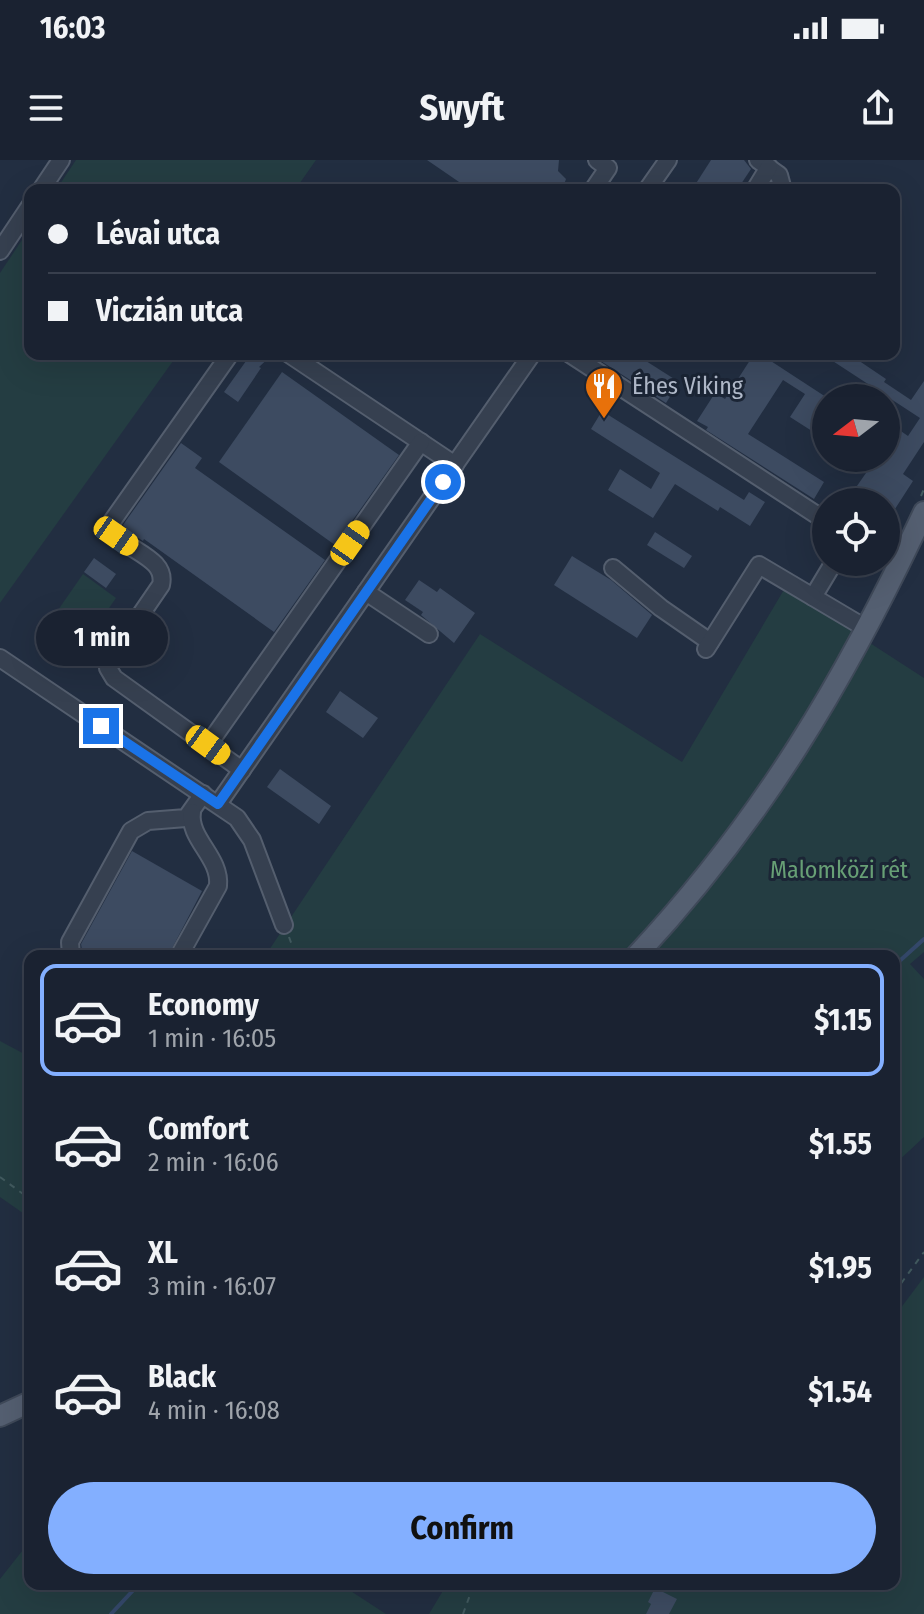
<!DOCTYPE html>
<meta charset="utf-8">
<style>
:root{--surface:#1a2231;--page:#272f3d;--text:#f1f3f6;--muted:#9fa4ab;--line:#383f4d;--accent:#83afff}
body{margin:0;font-family:"Fira Sans Condensed",sans-serif;background:var(--page);color:var(--text);height:100vh;display:flex;flex-direction:column;font-size:30px;white-space:nowrap}
*{box-sizing:border-box;margin:0}
p{font-size:26px;color:var(--muted)}
.icon{flex:none;width:44px;height:44px;fill:none;stroke:currentColor;stroke-width:2;stroke-linecap:round;stroke-linejoin:round}
.map{position:relative;flex:1;overflow:hidden}
.details{position:absolute;left:24px;top:790px;width:876px;height:640px;display:flex;flex-direction:column;background:var(--surface);border-radius:16px;box-shadow:0 8px 32px #0002,0 0 0 2px var(--line)}
.details>*{flex:none}
.top-card{position:absolute;left:24px;top:24px;width:876px;height:176px;border-radius:16px;box-shadow:0 8px 32px #0002,0 0 0 2px var(--line);display:grid;align-content:center;height:176px;padding:0 24px;background:var(--surface)}
.needle{width:52px;rotate:254deg}
.fabs{position:absolute;left:812px;top:224px;display:grid;gap:16px}
.fabs a{display:grid;place-items:center;width:88px;height:88px;border-radius:50%;background:var(--surface);box-shadow:0 8px 32px #0002,0 0 0 2px var(--line);font-size:40px}
.end{position:absolute;width:36px;height:36px;margin:-18px;border:10px solid #1a73e8;background:#fff;box-shadow:0 0 0 4px #fff}
.from{border-radius:50%}
.bubble{position:absolute;height:56px;border-radius:28px;background:var(--surface);box-shadow:0 8px 32px #0002,0 0 0 2px var(--line);font-size:26px;font-weight:700;line-height:56px;text-align:center}
.car{position:absolute;width:24px;height:48px;margin:-24px -12px;border-radius:10px;box-shadow:0 0 6px 2px #0007;background:linear-gradient(#f5c518 24%,#345 0 40%,#f5c518 0 76%,#345 0 86%,#f5c518 0)}
.top-card b{display:flex;align-items:center;gap:28px;height:76px;font-size:30px}
.top-card b+b{border-top:2px solid var(--line)}
.top-card i{width:20px;height:20px;background:var(--text)}
ul{padding:14px 0 0;list-style:none}
li{display:flex;align-items:center;gap:24px;height:112px;margin:0 16px 12px;padding:0 8px;border:4px solid transparent;border-radius:16px}
li div{flex:1}
li b{display:block;font-size:30px}
li em{font-style:normal;font-weight:700}
li.on{border-color:var(--accent)}
li>.icon{width:72px;height:72px;stroke-width:1.5}
.primary-button{display:flex;gap:16px;margin-top:auto;padding:16px 24px}
.primary-button a{flex:1;height:92px;border-radius:48px;background:var(--accent);color:#111;font-size:32px;font-weight:700;line-height:92px;text-align:center}
.status{display:flex;justify-content:space-between;align-items:center;height:56px;padding:0 40px;background:var(--surface);direction:ltr}
.status svg{height:22px;fill:currentColor}
header{display:flex;justify-content:space-between;align-items:center;height:104px;padding:0 24px;background:var(--surface);font-size:36px;font-weight:700}
.map>svg:first-child{display:block}
</style>
<div class="status"><b>16:03</b><svg viewBox="0 0 49 12"><path d="M0 12V9h3v3zM5 12V6h3v6zM10 12V3h3v9zM15 12V0h3v12zM26 1h20v11H26zM47 4h2v5h-2z"/></svg></div>
<header><svg class="icon" aria-label="menu" viewBox="0 0 24 24"><path d="M4 6h16M4 12h16M4 18h16"/></svg>Swyft<svg class="icon" aria-label="share" viewBox="0 0 24 24"><path d="M12 15V3M7 8l5-5 5 5M5 13v7h14v-7"/></svg></header>
<div class="map">
<svg width="924" height="1454" viewBox="0 0 924 1454">
<rect width="100%" height="100%" fill="#222e41"/>
<g fill="#243d42">
<polygon points="76,0 316,0 295,30 56,30"/>
<polygon points="30,68 30,194 178,194 0,443 0,113"/>
<polygon points="83,414 116,438 73,500 40,476"/>
<polygon points="785,428 924,518 924,792 910,804 924,819 924,977 894,1005 894,796 265,796 480,474 682,602"/>
<polygon points="0,881 30,897 30,1058 0,1037"/>
<polygon points="924,1117 924,1454 429,1454 447,1424 894,1424 894,1157"/>
<polygon points="30,1381 30,1424 340,1424 386,1454 0,1454 0,1419"/>
</g>
<g fill="none" stroke-linecap="round" stroke-linejoin="round">
<g stroke="#34486a" stroke-width="4">
<polyline points="894,806 924,779"/>
<polyline points="111,1454 139,1424"/>
</g>
</g>
<g fill="#3d4b61">
<polygon points="427,0 559,0 558,11 566,19 562,30 458,30 462,24"/>
<polygon points="711,0 744,0 751,9 737,30 702,30 695,25"/>
<polygon points="251,194 273,194 259,207 261,208 238,242 224,232"/>
<polygon points="590,194 635,194 679,222 666,243"/>
<polygon points="754,194 760,194 826,237 826,280 790,257 805,234 783,220 748,274 824,322 814,339 706,270 708,267 697,261 715,233 725,239"/>
<polygon points="822,194 849,194 886,219 884,222 911,240 924,221 924,282 903,314 913,321 886,363 886,342 859,342 850,336 866,313 854,305 858,298 886,298 886,281 895,267 908,276 920,258"/>
<polygon points="282,212 399,295 335,385 219,302"/>
<polygon points="602,251 744,340 749,332 765,342 750,366 720,347 718,351 675,324 653,358 608,330 620,309 651,329 660,313 591,269"/>
<polygon points="181,283 202,298 195,308 325,400 274,472 144,379 143,381 130,373 123,365"/>
<polygon points="655,372 692,396 684,408 647,385"/>
<polygon points="572,396 611,420 652,455 637,478 554,425"/>
<polygon points="94,398 116,414 106,428 84,412"/>
<polygon points="419,420 437,432 440,428 475,453 454,483 421,455 423,452 405,440"/>
<polygon points="340,531 378,558 363,578 326,552"/>
<polygon points="280,609 331,646 319,664 267,627"/>
<polygon points="132,691 202,731 168,796 92,796 82,790 81,784"/>
<polygon points="655,1428 677,1439 669,1454 646,1454 651,1444 648,1442"/>
</g>
<g fill="none" stroke-linecap="round" stroke-linejoin="round">
<g stroke="#545e6e" stroke-width="20">
<g id="minor">
<polyline points="758,0 779,15 783,30"/>
<polyline points="41,30 61,0"/>
<polyline points="593,30 608,8 597,0"/>
<polyline points="647,30 668,0"/>
<polyline points="755,30 769,7"/>
<polyline points="0,91 30,46"/>
<path d="M230 194 113 360 111 366C118 390 168 395 161 425L111 498 108 508 114 518 242 610"/>
<polyline points="289,194 455,305"/>
<polyline points="570,194 826,361"/>
<polyline points="834,402 813,437 867,469"/>
<polyline points="613,408 661,448 710,482"/>
<polyline points="366,432 429,474"/>
<polyline points="706,489 759,405 813,437"/>
<polyline points="0,498 237,658 252,680 284,765"/>
<polyline points="208,585 421,282"/>
<polyline points="218,644 532,194"/>
<polyline points="71,796 70,782 131,671 148,661 186,658 203,634"/>
<path d="M179 796 218 726C221 697 188 679 192 652"/>
</g>
</g>
<g stroke="#3f4959" stroke-width="24">
<g id="major">
<path d="M636 796C762 661 846 519 924 352"/>
<polyline points="0,1256 30,1242"/>
</g>
</g>
<g stroke="#425a5f" stroke-width="2" stroke-dasharray="6 6" stroke-linecap="butt">
<polyline points="921,336 924,329"/>
<polyline points="289,777 296,796"/>
<polyline points="0,1017 30,1039"/>
<polyline points="894,1133 924,1092"/>
<polyline points="463,1454 474,1424"/>
</g>
<use href="#minor" stroke="#364050" stroke-width="16"/>
<use href="#major" stroke="#545f71" stroke-width="20"/>
</g>
<g fill="none" stroke-linecap="round" stroke-linejoin="round">
<polyline stroke="#1a73e8" stroke-width="10" points="101,566 218,644 443,322"/>
</g>
<defs>
<g id="restaurant-pin" transform="scale(2)"><path d="M0 17L-7.5 6A9.5 9.5 0 1 1 7.5 6Z" fill="#e8710a" stroke="#1b2535"/><path d="M-5-6h1v4h1v-4h1v4h1v-4h1v5L-1.5 .5V6h-2V.5L-5-1ZM5-6V6H3V1.5H1.5Q1.5-4 5-6Z" fill="#fff"/></g>
</defs>
<g fill-rule="evenodd">
<use href="#restaurant-pin" x="604" y="226"/>
</g>
<g text-anchor="middle" stroke-width="6" stroke-linejoin="round" paint-order="stroke">
<g font-size="24" fill="#b2bbcb" stroke="#1b2535" text-anchor="start">
<text x="632" y="234">Éhes Viking</text>
</g>
<g font-size="24" fill="#679f75" stroke="#1b2535">
<text x="839" y="718">Malomközi rét</text>
</g>
</g>
</svg>
<div class="fabs">
<a><svg class="needle" viewBox="-14 -14 28 28"><path d="M0-13l5 13h-10z" fill="#e53935"/><path d="M0 13l5-13h-10z" fill="#9fa4ab"/></svg></a>
<a><svg class="icon" aria-label="locate" viewBox="0 0 24 24"><circle cx="12" cy="12" r="6"/><path d="M12 2v4M12 18v4M2 12h4M18 12h4"/></svg></a>
</div>
<i class="end from" style="left:443px;top:322px"></i>
<i class="end" style="left:101px;top:566px"></i>
<div class="bubble" style="left:36px;top:450px;width:132px">1 min</div>
<i class="car" style="left:116px;top:376px;rotate:125deg"></i>
<i class="car" style="left:350px;top:383px;rotate:35deg"></i>
<i class="car" style="left:208px;top:585px;rotate:126deg"></i>
<div class="top-card">
<b><i class="from"></i>Lévai utca</b>
<b><i></i>Viczián utca</b>
</div>
<section class="details">
<ul>
<li class="on"><svg class="icon" aria-label="car" viewBox="0 0 24 24"><path d="M5 17H2v-5l4-1 3-4h7l3 4 3 1v5h-3M9 17h6M6 11h13"/><circle cx="7" cy="17" r="2"/><circle cx="17" cy="17" r="2"/></svg><div><b>Economy</b><p>1 min · 16:05</p></div><em>$1.15</em></li>
<li><svg class="icon" aria-label="car" viewBox="0 0 24 24"><path d="M5 17H2v-5l4-1 3-4h7l3 4 3 1v5h-3M9 17h6M6 11h13"/><circle cx="7" cy="17" r="2"/><circle cx="17" cy="17" r="2"/></svg><div><b>Comfort</b><p>2 min · 16:06</p></div><em>$1.55</em></li>
<li><svg class="icon" aria-label="car" viewBox="0 0 24 24"><path d="M5 17H2v-5l4-1 3-4h7l3 4 3 1v5h-3M9 17h6M6 11h13"/><circle cx="7" cy="17" r="2"/><circle cx="17" cy="17" r="2"/></svg><div><b>XL</b><p>3 min · 16:07</p></div><em>$1.95</em></li>
<li><svg class="icon" aria-label="car" viewBox="0 0 24 24"><path d="M5 17H2v-5l4-1 3-4h7l3 4 3 1v5h-3M9 17h6M6 11h13"/><circle cx="7" cy="17" r="2"/><circle cx="17" cy="17" r="2"/></svg><div><b>Black</b><p>4 min · 16:08</p></div><em>$1.54</em></li>
</ul>
<div class="primary-button"><a>Confirm</a></div>
</section>
</div>
